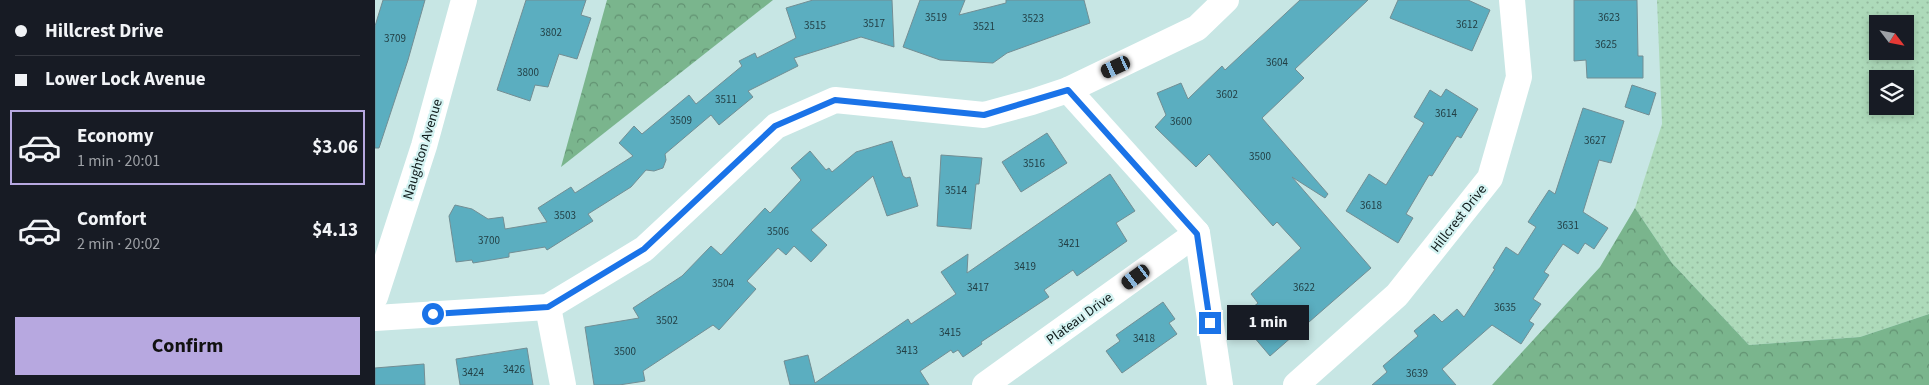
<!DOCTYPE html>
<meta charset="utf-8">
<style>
:root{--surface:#171b24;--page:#20242c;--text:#f1f3f6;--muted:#9ea1a6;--line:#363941;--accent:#b7a8e0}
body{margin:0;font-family:"Source Sans 3",sans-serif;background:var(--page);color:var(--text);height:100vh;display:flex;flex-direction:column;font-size:19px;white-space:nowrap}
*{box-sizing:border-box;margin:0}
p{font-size:16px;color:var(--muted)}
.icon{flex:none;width:28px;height:28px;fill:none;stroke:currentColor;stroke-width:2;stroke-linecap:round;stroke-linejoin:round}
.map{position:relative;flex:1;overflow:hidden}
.side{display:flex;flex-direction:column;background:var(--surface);width:375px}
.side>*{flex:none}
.hud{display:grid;align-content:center;height:110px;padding:0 15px;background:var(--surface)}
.needle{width:32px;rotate:122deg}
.tools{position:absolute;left:1494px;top:15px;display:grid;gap:10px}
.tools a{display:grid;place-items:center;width:45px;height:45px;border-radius:0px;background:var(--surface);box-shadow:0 2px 8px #0003;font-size:25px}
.end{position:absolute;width:22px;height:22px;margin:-11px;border:6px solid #1a73e8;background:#fff;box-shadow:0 0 0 2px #fff}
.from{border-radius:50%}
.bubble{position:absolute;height:35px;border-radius:0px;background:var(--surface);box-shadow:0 2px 8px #0003;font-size:16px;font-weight:700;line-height:35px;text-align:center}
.car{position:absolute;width:15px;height:30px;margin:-15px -8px;border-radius:6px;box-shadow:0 0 4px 1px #0007;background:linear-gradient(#222 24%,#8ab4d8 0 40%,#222 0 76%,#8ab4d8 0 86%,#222 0)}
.hud b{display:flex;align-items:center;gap:18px;height:48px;font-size:19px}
.hud b+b{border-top:1px solid var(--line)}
.hud i{width:12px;height:12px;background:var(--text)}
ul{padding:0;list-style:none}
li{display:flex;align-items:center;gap:15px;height:75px;margin:0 10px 8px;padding:0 5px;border:2px solid transparent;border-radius:0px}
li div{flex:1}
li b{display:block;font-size:19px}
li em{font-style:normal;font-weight:700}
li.on{border-color:var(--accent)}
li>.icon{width:45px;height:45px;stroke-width:1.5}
.cta{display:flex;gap:10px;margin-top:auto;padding:10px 15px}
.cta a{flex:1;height:58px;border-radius:0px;background:var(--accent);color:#111;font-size:20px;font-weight:700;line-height:58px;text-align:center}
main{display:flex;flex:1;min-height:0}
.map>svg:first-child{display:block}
</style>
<main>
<section class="side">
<div class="hud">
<b><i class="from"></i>Hillcrest Drive</b>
<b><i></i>Lower Lock Avenue</b>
</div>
<ul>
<li class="on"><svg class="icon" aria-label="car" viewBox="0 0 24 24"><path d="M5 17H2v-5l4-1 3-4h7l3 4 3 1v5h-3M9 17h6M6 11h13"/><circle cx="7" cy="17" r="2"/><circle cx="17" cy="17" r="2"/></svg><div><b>Economy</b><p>1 min · 20:01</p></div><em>$3.06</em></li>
<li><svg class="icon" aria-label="car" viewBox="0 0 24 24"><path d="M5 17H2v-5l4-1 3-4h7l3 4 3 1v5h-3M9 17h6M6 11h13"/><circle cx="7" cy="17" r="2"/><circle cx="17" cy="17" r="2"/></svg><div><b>Comfort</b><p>2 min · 20:02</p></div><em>$4.13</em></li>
</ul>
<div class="cta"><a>Confirm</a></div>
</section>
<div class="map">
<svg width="1554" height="385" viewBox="0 0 1554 385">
<defs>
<pattern id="grass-dots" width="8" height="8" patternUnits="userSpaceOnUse" patternTransform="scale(1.25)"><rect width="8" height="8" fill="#addaba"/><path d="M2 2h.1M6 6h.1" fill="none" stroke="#94ba9f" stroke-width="1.8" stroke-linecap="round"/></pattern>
<pattern id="forest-crowns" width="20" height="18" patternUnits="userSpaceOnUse" patternTransform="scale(1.25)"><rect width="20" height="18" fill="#7ab58d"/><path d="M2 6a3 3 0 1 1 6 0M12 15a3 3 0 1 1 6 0" fill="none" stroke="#629272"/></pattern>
</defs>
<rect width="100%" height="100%" fill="#c7e6e4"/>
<path fill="url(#grass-dots)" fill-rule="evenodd" d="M1282 0H1554V314L1485 337 1374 345 1297 263 1260 208 1287 124ZM1502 24H1530V51H1502ZM1502 79H1530V106H1502Z"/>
<g fill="url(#forest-crowns)">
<polygon points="232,0 398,0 186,167"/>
<polygon points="1260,208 1297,263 1374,345 1485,337 1554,314 1554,385 1117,385 1225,267"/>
</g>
<g fill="#5baec0" stroke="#728e94">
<polygon points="8,0 50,0 33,60 4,148 0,148 0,26"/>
<polygon points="151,0 211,0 206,15 216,18 202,59 184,54 173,87 160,85 155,101 122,90"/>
<polygon points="438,0 517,0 519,47 486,37 419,58 423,66 373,91 378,97 344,125 336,115 290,154 291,160 288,168 279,171 271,170 256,187 213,214 218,221 172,250 170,247 134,253 134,257 98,263 97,260 81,262 74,216 80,205 97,209 113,219 128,217 130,229 172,222 163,208 196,187 200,193 258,156 244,143 259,126 267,134 314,95 321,104 367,66 364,61 380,53 382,58 421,38 411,8"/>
<polygon points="545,0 590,0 584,15 631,3 631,0 709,0 715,23 632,53 618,63 565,60 528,47"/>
<polygon points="925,0 993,0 920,69 929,78 887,118 953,194 950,198 917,177 996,268 895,356 878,336 888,328 877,315 880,312 877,308 883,303 876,294 926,248 902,222 898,226 834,154 821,167 780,127 791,115 782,93 806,83 813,99 847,66 850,70"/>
<polygon points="1023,0 1093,0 1115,10 1097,51 1015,18"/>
<polygon points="1199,0 1262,0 1263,56 1268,56 1268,78 1212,78 1211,60 1199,61"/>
<polygon points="1257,85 1281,93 1274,115 1250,107"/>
<polygon points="1071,89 1103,109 1086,138 1082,136 1057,176 1054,175 1031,214 1038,218 1023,243 971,211 994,174 1011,185 1049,123 1039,117 1055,90 1066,97"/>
<polygon points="1208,108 1249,121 1236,163 1224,160 1208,212 1233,228 1219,249 1210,243 1203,254 1188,244 1169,272 1174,275 1158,299 1166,304 1154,321 1159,324 1146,344 1117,325 1067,369 1081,385 997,385 1012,372 1008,366 1043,336 1039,331 1059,314 1067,322 1082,309 1089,317 1120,269 1118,268 1131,247 1143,255 1161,227 1153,222 1174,190 1180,194"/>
<polygon points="672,133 692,163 646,192 627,162"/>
<polygon points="517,141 528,176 531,178 535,177 543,206 512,216 498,176 436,230 452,245 436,262 419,246 411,255 403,248 372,281 381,289 344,330 338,325 268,371 270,381 244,385 219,385 210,327 264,318 258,308 307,276 336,246 346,255 390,208 395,213 426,180 416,168 435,151 451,170 454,168 457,172 481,152"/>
<polygon points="566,155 607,158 604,184 601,184 596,229 562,226"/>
<polygon points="735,174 760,211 741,223 752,241 702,276 698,270 669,290 674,297 606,342 607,344 588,357 583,350 578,353 576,350 545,371 554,385 415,385 409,361 433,355 440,383 533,319 536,324 581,294 566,272 593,254 592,273"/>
<polygon points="788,302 800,319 794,323 802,334 747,373 731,351 745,341 741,335"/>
<polygon points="152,348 158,385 85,385 81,359"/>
<polygon points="49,364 50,385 0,385 0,368"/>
</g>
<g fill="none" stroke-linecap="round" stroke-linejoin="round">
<g stroke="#fff" stroke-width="26">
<polyline points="693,90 822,233 845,385"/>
<polyline points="0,297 49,146 89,0"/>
<polyline points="173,307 188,385"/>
<polyline points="0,318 173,307 269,249 401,126 460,100 609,115 657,102 693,90 822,28 851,0"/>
<polyline points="610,385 822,233"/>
<polyline points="921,385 1022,295 1115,178 1144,77 1137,0"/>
</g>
</g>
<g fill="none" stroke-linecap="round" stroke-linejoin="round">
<polyline stroke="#1a73e8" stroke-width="6" points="58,314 173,307 269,249 400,126 460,100 609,115 693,90 822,234 835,323"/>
</g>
<g text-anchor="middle" stroke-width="4.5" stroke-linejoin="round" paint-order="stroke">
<g font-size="11" fill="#223f44">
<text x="561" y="21">3519</text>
<text x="1234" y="21">3623</text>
<text x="658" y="22">3523</text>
<text x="499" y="27">3517</text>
<text x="1092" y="28">3612</text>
<text x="440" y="29">3515</text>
<text x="609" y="30">3521</text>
<text x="176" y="36">3802</text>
<text x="20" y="42">3709</text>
<text x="1231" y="48">3625</text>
<text x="902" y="66">3604</text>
<text x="153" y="76">3800</text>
<text x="852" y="98">3602</text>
<text x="351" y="103">3511</text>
<text x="1071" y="117">3614</text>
<text x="306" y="124">3509</text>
<text x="806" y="125">3600</text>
<text x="1220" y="144">3627</text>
<text x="885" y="160">3500</text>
<text x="659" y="167">3516</text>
<text x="581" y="194">3514</text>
<text x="996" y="209">3618</text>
<text x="190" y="219">3503</text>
<text x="1193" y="229">3631</text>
<text x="403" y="235">3506</text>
<text x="114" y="244">3700</text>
<text x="694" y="247">3421</text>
<text x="650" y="270">3419</text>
<text x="348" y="287">3504</text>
<text x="603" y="291">3417</text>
<text x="929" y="291">3622</text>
<text x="1130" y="311">3635</text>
<text x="292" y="324">3502</text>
<text x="575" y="336">3415</text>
<text x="769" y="342">3418</text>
<text x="532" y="354">3413</text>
<text x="250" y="355">3500</text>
<text x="139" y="373">3426</text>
<text x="98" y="376">3424</text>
<text x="1042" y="377">3639</text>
</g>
<g font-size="14" fill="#0f1a1a" stroke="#d4f3f2">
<text transform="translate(47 149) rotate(-73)" y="5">Naughton Avenue</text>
<text transform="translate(1083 218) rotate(-52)" y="5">Hillcrest Drive</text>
<text transform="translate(704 318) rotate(-36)" y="5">Plateau Drive</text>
</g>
</g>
</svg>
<div class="tools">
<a><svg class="needle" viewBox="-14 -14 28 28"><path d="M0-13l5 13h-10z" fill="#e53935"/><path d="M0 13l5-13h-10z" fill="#9ea1a6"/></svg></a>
<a><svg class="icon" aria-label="layers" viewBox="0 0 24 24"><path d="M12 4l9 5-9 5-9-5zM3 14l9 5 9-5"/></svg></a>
</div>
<i class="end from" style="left:58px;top:314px"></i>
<i class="end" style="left:835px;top:323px"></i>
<div class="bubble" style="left:852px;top:305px;width:82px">1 min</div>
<i class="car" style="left:741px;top:67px;rotate:245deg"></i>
<i class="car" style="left:761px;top:277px;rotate:234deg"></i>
</div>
</main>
